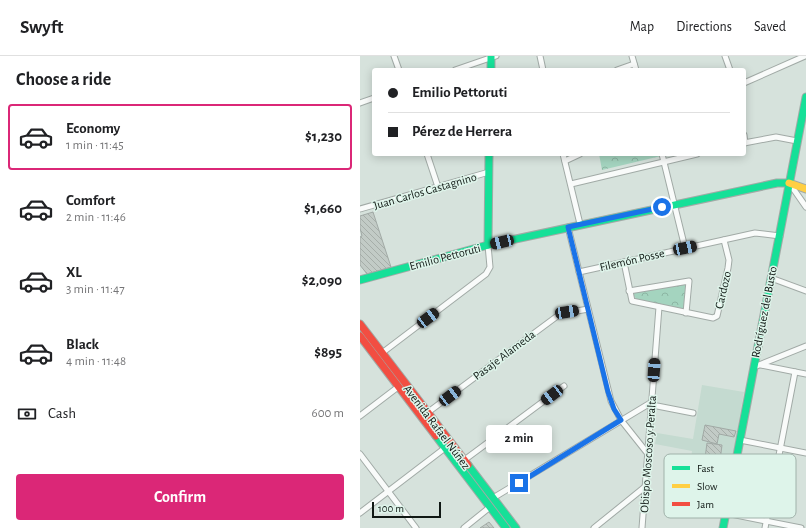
<!DOCTYPE html>
<meta charset="utf-8">
<style>
:root{--surface:#fff;--page:#f6f6f6;--text:#202124;--muted:#757577;--line:#e0e0e0;--accent:#db2777}
body{margin:0;font-family:"Alegreya Sans",sans-serif;background:var(--page);color:var(--text);height:100vh;display:flex;flex-direction:column;font-size:15px;white-space:nowrap}
*{box-sizing:border-box;margin:0}
p{font-size:13px;color:var(--muted)}
.icon{flex:none;width:22px;height:22px;fill:none;stroke:currentColor;stroke-width:2;stroke-linecap:round;stroke-linejoin:round}
.map{position:relative;flex:1;overflow:hidden}
.panel{display:flex;flex-direction:column;background:var(--surface);width:360px}
.panel>*{flex:none}
.top-card{position:absolute;left:12px;top:12px;width:374px;height:88px;border-radius:4px;box-shadow:0 2px 10px #0003;display:grid;align-content:center;height:88px;padding:0 16px;background:var(--surface)}
.scale{position:absolute;left:12px;bottom:10px;width:69px;box-sizing:border-box;padding-left:4px;border:2px solid #101814;border-top:0;font-size:11px;line-height:14px;white-space:nowrap;color:#101814;-webkit-text-stroke:3px #def4ea;paint-order:stroke}
.end{position:absolute;width:18px;height:18px;margin:-9px;border:5px solid #1a73e8;background:#fff;box-shadow:0 0 0 2px #fff}
.from{border-radius:50%}
.bubble{position:absolute;height:28px;border-radius:4px;background:var(--surface);box-shadow:0 2px 10px #0003;font-size:13px;font-weight:700;line-height:28px;text-align:center}
.car{position:absolute;width:12px;height:24px;margin:-12px -6px;border-radius:5px;box-shadow:0 0 3px 1px #0007;background:linear-gradient(#222 24%,#8ab4d8 0 40%,#222 0 76%,#8ab4d8 0 86%,#222 0)}
.top-card b{display:flex;align-items:center;gap:14px;height:38px;font-size:15px}
.top-card b+b{border-top:1px solid var(--line)}
.top-card i{width:10px;height:10px;background:var(--text)}
ul{padding:0;list-style:none}
li{display:flex;align-items:center;gap:12px;height:66px;margin:0 8px 6px;padding:0 8px;border:2px solid transparent;border-radius:4px}
li div{flex:1}
li b{display:block;font-size:15px}
li em{font-style:normal;font-weight:700}
li.on{border-color:var(--accent)}
li>.icon{width:36px;height:36px;stroke-width:1.5}
h2{padding:0 16px;font-size:18px;line-height:48px}
.pay{display:flex;align-items:center;gap:10px;height:44px;padding:0 16px;font-size:15px}
.pay p{margin-inline-start:auto}
.primary-button{display:flex;gap:8px;margin-top:auto;padding:8px 16px}
.primary-button a{flex:1;height:46px;border-radius:4px;background:var(--accent);color:#fff;font-size:16px;font-weight:700;line-height:46px;text-align:center}
header{display:flex;align-items:center;gap:24px;box-sizing:border-box;height:56px;padding:0 20px;background:var(--surface);border-bottom:1px solid var(--line)}
header strong{font-size:19px}
nav{display:flex;gap:22px;margin-inline-start:auto;font-size:14px}
main{display:flex;flex:1;min-height:0}
.map>svg:first-child{display:block}
</style>
<header>
<strong>Swyft</strong>
<nav><a>Map</a><a>Directions</a><a>Saved</a></nav>
</header>
<main>
<section class="panel">
<h2>Choose a ride</h2>
<ul>
<li class="on"><svg class="icon" aria-label="car" viewBox="0 0 24 24"><path d="M5 17H2v-5l4-1 3-4h7l3 4 3 1v5h-3M9 17h6M6 11h13"/><circle cx="7" cy="17" r="2"/><circle cx="17" cy="17" r="2"/></svg><div><b>Economy</b><p>1 min · 11:45</p></div><em>$1,230</em></li>
<li><svg class="icon" aria-label="car" viewBox="0 0 24 24"><path d="M5 17H2v-5l4-1 3-4h7l3 4 3 1v5h-3M9 17h6M6 11h13"/><circle cx="7" cy="17" r="2"/><circle cx="17" cy="17" r="2"/></svg><div><b>Comfort</b><p>2 min · 11:46</p></div><em>$1,660</em></li>
<li><svg class="icon" aria-label="car" viewBox="0 0 24 24"><path d="M5 17H2v-5l4-1 3-4h7l3 4 3 1v5h-3M9 17h6M6 11h13"/><circle cx="7" cy="17" r="2"/><circle cx="17" cy="17" r="2"/></svg><div><b>XL</b><p>3 min · 11:47</p></div><em>$2,090</em></li>
<li><svg class="icon" aria-label="car" viewBox="0 0 24 24"><path d="M5 17H2v-5l4-1 3-4h7l3 4 3 1v5h-3M9 17h6M6 11h13"/><circle cx="7" cy="17" r="2"/><circle cx="17" cy="17" r="2"/></svg><div><b>Black</b><p>4 min · 11:48</p></div><em>$895</em></li>
</ul>
<div class="pay"><svg class="icon" aria-label="cash" viewBox="0 0 24 24"><path d="M3 7h18v10H3z"/><circle cx="12" cy="12" r="2"/></svg>Cash<p>600 m</p></div>
<div class="primary-button"><a>Confirm</a></div>
</section>
<div class="map">
<svg width="446" height="472" viewBox="0 0 446 472">
<defs>
<pattern id="park-crowns" width="20" height="18" patternUnits="userSpaceOnUse"><rect width="20" height="18" fill="#a4d4bf"/><path d="M2 6a3 3 0 1 1 6 0M12 15a3 3 0 1 1 6 0" fill="none" stroke="#8cb5a3"/></pattern>
<pattern id="building-back-hatch" width="6" height="6" patternUnits="userSpaceOnUse"><rect width="6" height="6" fill="#c2cbc6"/><path d="M-1 5l2 2M0 0l6 6M5-1l2 2" fill="none" stroke="#a6aea9"/></pattern>
</defs>
<rect width="100%" height="100%" fill="#d6e2dc"/>
<polygon fill="#c4dad0" points="342,329 384,336 371,410 331,403 332,395 295,388 297,377 333,383"/>
<g fill="url(#park-crowns)">
<polygon points="239,98 300,98 301,100 242,114"/>
<polygon points="328,228 326,253 277,244 271,236"/>
</g>
<g fill="url(#building-back-hatch)" stroke="#a1a9a5">
<polygon points="13,156 31,211 7,218 0,209 0,181 2,180 0,172 0,160"/>
<polygon points="345,369 376,375 374,381 359,378 357,388 342,384"/>
<polygon points="347,387 362,389 360,405 345,402"/>
<polygon points="129,466 134,472 120,472"/>
</g>
<g fill="none" stroke-linecap="round" stroke-linejoin="round">
<g stroke="#a1aaa6" stroke-width="7">
<g id="street">
<polyline points="34,0 39,14"/>
<polyline points="180,0 183,14"/>
<polyline points="272,0 276,14"/>
<polyline points="365,0 370,14"/>
<polyline points="95,14 136,0"/>
<polyline points="257,14 274,8"/>
<polyline points="384,27 445,0"/>
<polyline points="0,47 14,42"/>
<polyline points="384,79 385,87"/>
<polyline points="384,87 416,81 437,85"/>
<polyline points="67,98 78,131"/>
<polyline points="203,98 220,168"/>
<polyline points="302,98 325,192"/>
<polyline points="205,105 220,98"/>
<polyline points="211,128 337,98"/>
<polyline points="430,128 446,151"/>
<polyline points="0,153 129,116"/>
<polyline points="208,171 251,345 261,364 288,398"/>
<polyline points="264,206 272,245 353,262 357,260 368,212 369,204 364,184"/>
<polyline points="219,216 395,177 420,180"/>
<polyline points="411,222 446,235"/>
<polyline points="269,235 329,225 326,257"/>
<polyline points="22,297 126,218 130,211 128,189"/>
<polyline points="401,309 446,318"/>
<polyline points="394,311 446,290"/>
<polyline points="292,349 333,357"/>
<polyline points="67,357 196,261 201,258 228,253"/>
<polyline points="0,360 38,331"/>
<polyline points="380,384 446,397"/>
<polyline points="0,398 56,472"/>
<polyline points="103,405 204,330"/>
<polyline points="133,442 292,346"/>
<polyline points="0,457 85,392"/>
<polyline points="366,457 441,472"/>
<polyline points="104,472 130,451"/>
<polyline points="234,472 286,430"/>
<polyline points="282,472 299,251"/>
<polyline points="405,472 435,316"/>
</g>
</g>
<g stroke="#a1aaa6" stroke-width="9">
<g id="fast">
<polyline points="131,0 131,14"/>
<polyline points="128,189 129,98"/>
<polyline points="0,224 128,189 417,127 429,127"/>
<polyline points="76,380 146,472"/>
<polyline points="108,409 156,472"/>
<polyline points="363,472 446,41"/>
</g>
</g>
<g stroke="#a1aaa6" stroke-width="9">
<polyline id="slow" points="429,127 446,133"/>
</g>
<g stroke="#a1aaa6" stroke-width="9">
<g id="jam">
<polyline points="0,268 108,409"/>
<polyline points="0,280 76,380"/>
</g>
</g>
<use href="#street" stroke="#f9fbfa" stroke-width="5"/>
<use href="#fast" stroke="#16e098" stroke-width="7"/>
<use href="#slow" stroke="#ffcf43" stroke-width="7"/>
<use href="#jam" stroke="#f24e42" stroke-width="7"/>
</g>
<g fill="none" stroke-linecap="round" stroke-linejoin="round">
<polyline stroke="#1a73e8" stroke-width="5" points="159,427 261,364 254,353 248,336 208,171 302,151"/>
</g>
<g text-anchor="middle" stroke-width="3" stroke-linejoin="round" paint-order="stroke">
<g font-size="12" fill="#101814" stroke="#def4ea">
<text transform="translate(65 135) rotate(-16)" y="4">Juan Carlos Castagnino</text>
<text transform="translate(85 201) rotate(-15)" y="4">Emilio Pettoruti</text>
<text transform="translate(272 204) rotate(-13)" y="4">Filemón Posse</text>
<text transform="translate(363 234) rotate(-77)" y="4">Cardozo</text>
<text transform="translate(404 256) rotate(-79)" y="4">Rodríguez del Busto</text>
<text transform="translate(144 299) rotate(-37)" y="4">Pasaje Alameda</text>
<text transform="translate(77 371) rotate(53)" y="4">Avenida Rafael Núñez</text>
<text transform="translate(288 398) rotate(-86)" y="4">Obispo Moscoso y Peralta</text>
</g>
</g>
<rect x="304" y="398" width="132" height="64" rx="6" fill="#def4ea" stroke="#a0b2aa" stroke-width="1"/>
<rect x="312" y="410" width="18" height="4" fill="#16e098"/>
<rect x="312" y="428" width="18" height="4" fill="#ffcf43"/>
<rect x="312" y="446" width="18" height="4" fill="#f24e42"/>
<g font-size="11" fill="#101814">
<text x="337" y="416">Fast</text>
<text x="337" y="434">Slow</text>
<text x="337" y="452">Jam</text>
</g>
</svg>
<div class="scale">100 m</div>
<i class="end from" style="left:302px;top:151px"></i>
<i class="end" style="left:159px;top:427px"></i>
<div class="bubble" style="left:126px;top:369px;width:66px">2 min</div>
<i class="car" style="left:142px;top:186px;rotate:257deg"></i>
<i class="car" style="left:325px;top:192px;rotate:78deg"></i>
<i class="car" style="left:207px;top:256px;rotate:81deg"></i>
<i class="car" style="left:68px;top:262px;rotate:53deg"></i>
<i class="car" style="left:294px;top:314px;rotate:4deg"></i>
<i class="car" style="left:192px;top:339px;rotate:233deg"></i>
<i class="car" style="left:90px;top:340px;rotate:53deg"></i>
<div class="top-card">
<b><i class="from"></i>Emilio Pettoruti</b>
<b><i></i>Pérez de Herrera</b>
</div>
</div>
</main>
